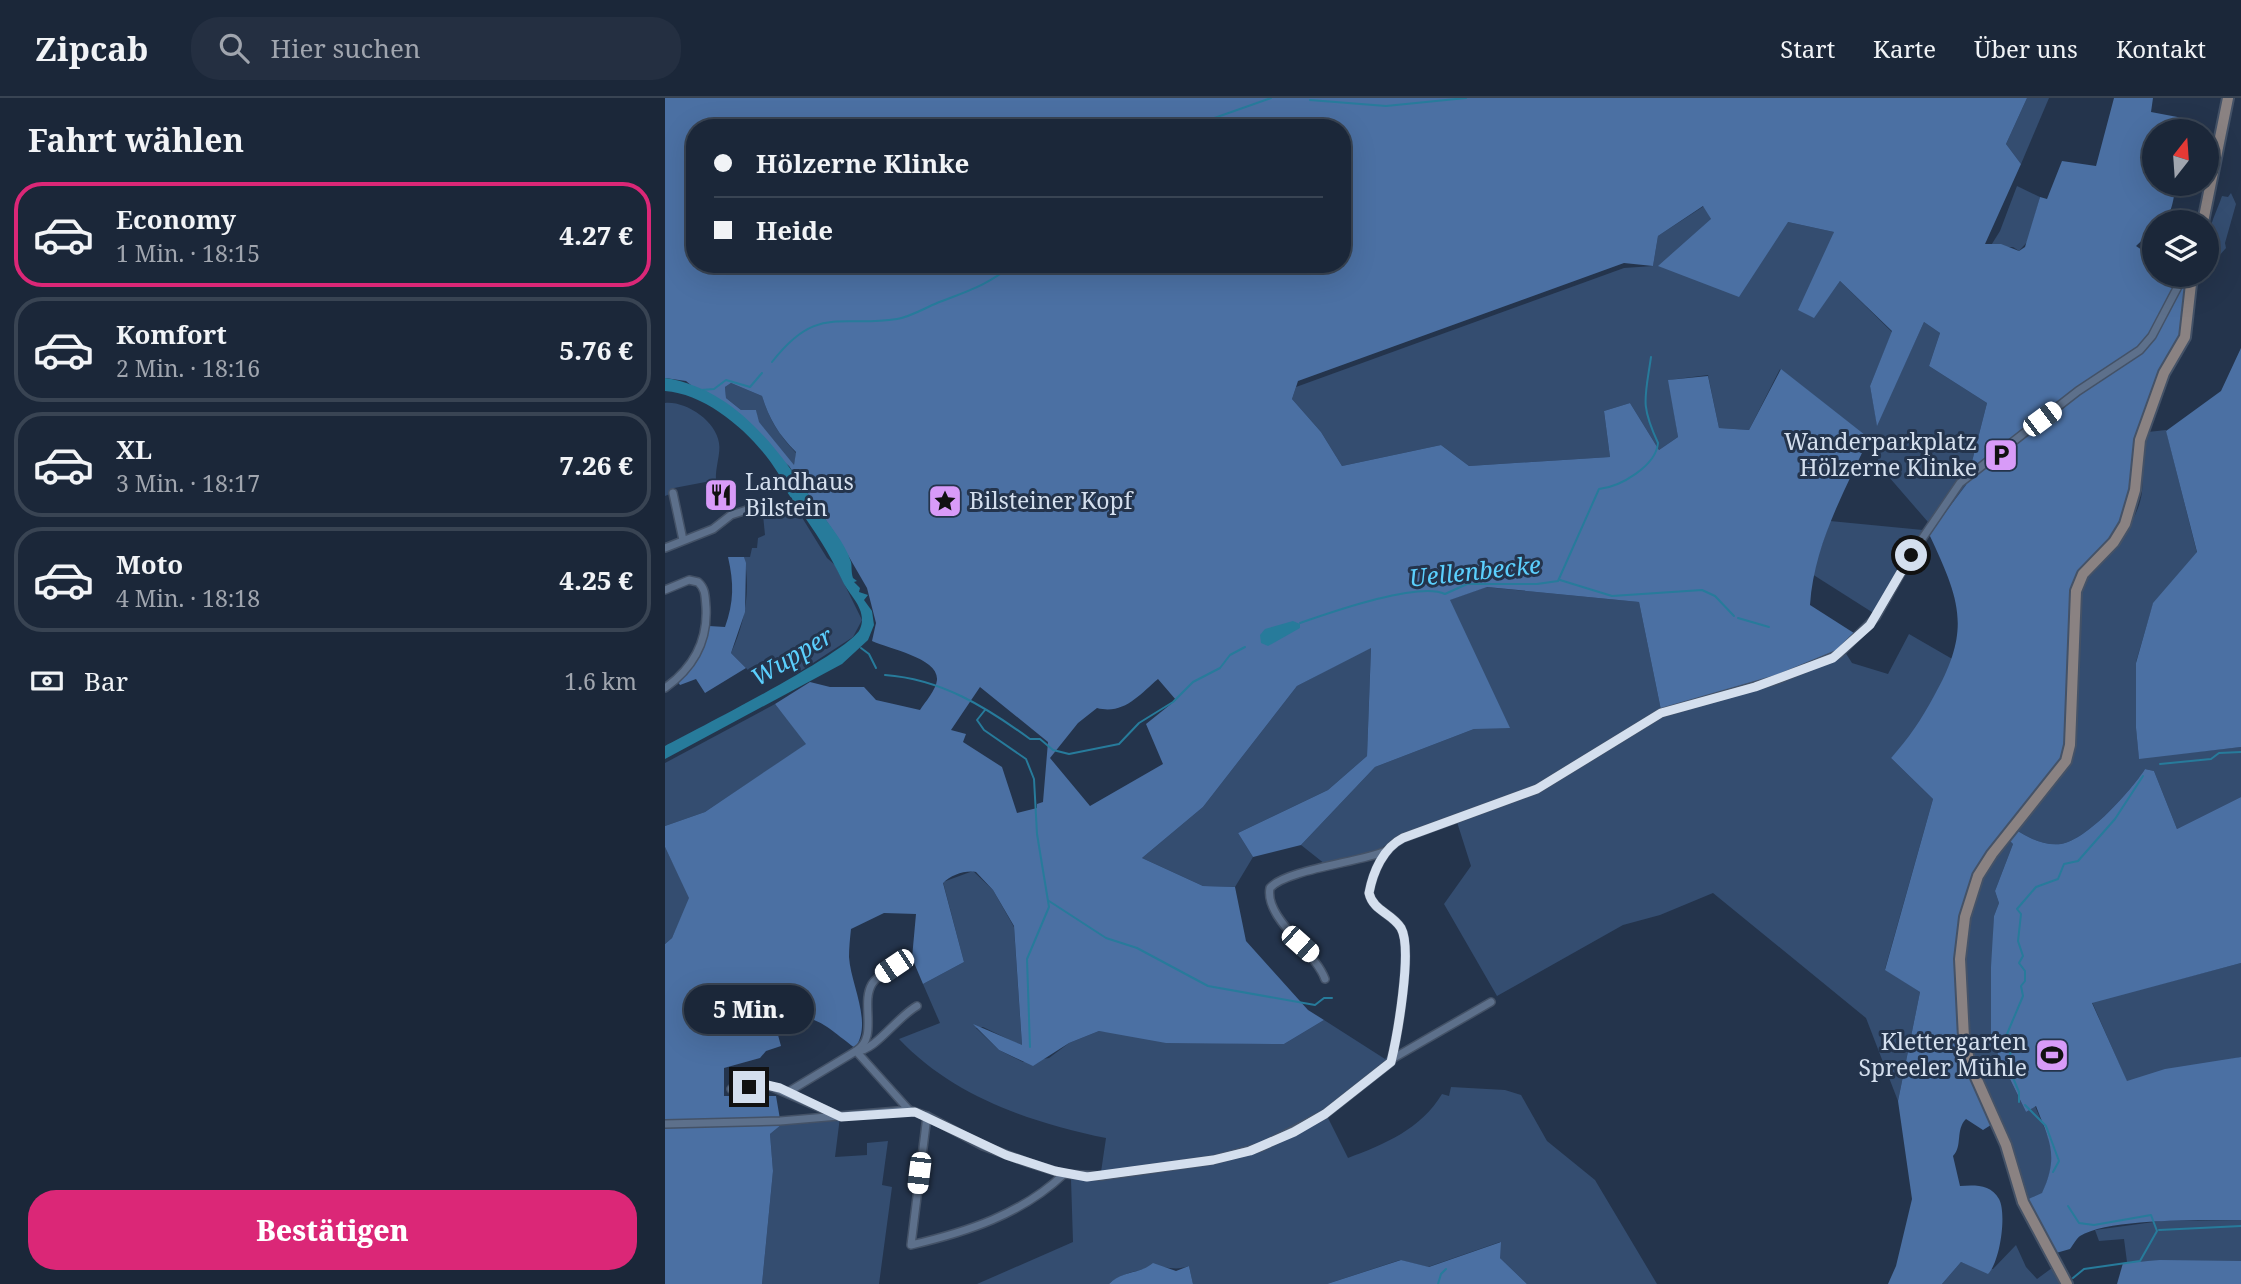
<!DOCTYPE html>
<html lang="de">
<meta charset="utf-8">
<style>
:root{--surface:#1b2739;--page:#242f41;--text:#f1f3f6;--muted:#a0a5ae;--line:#394453;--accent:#db2777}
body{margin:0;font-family:"Noto Serif",serif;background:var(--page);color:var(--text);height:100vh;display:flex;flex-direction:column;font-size:26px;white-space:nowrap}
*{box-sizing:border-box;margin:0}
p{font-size:23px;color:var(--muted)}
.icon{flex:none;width:38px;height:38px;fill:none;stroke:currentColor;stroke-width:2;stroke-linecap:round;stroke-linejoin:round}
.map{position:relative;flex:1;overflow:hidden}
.details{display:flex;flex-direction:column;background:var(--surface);width:665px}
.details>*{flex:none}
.banner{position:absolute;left:21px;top:21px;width:665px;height:154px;border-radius:28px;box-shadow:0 7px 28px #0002,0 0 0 2px var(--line);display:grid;align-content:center;height:154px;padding:0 28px;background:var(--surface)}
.needle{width:46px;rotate:17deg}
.tools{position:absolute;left:1477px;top:21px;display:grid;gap:14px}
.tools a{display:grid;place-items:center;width:77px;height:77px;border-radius:50%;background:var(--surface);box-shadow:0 7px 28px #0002,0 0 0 2px var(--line);font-size:35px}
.end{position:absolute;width:32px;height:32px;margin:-16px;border:9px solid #d4dfee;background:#111;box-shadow:0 0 0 4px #111}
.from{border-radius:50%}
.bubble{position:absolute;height:49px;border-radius:24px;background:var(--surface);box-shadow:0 7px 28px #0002,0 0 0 2px var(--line);font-size:23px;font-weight:800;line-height:49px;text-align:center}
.car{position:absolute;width:21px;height:42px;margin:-21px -10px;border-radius:9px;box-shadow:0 0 5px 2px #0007;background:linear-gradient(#fff 24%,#345 0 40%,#fff 0 76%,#345 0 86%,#fff 0)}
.banner b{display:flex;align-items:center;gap:24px;height:66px;font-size:26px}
.banner b+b{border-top:2px solid var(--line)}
.banner i{width:18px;height:18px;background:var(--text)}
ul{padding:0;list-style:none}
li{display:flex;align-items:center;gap:21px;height:105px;margin:0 14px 10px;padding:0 14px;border:4px solid var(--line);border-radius:28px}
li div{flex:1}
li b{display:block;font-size:26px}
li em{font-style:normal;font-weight:800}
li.selected{border-color:var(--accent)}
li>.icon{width:63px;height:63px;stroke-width:1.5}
h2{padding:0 28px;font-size:32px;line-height:84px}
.pay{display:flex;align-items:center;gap:18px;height:77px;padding:0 28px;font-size:26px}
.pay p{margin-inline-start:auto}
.action{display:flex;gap:14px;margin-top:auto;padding:14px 28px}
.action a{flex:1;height:80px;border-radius:28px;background:var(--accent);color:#fff;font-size:28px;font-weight:800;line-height:80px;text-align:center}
header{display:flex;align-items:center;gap:42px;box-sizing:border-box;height:98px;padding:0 35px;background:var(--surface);border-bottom:2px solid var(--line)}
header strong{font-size:33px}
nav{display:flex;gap:38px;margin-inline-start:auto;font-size:24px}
.search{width:490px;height:63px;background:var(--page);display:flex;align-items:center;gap:18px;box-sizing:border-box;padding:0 24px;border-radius:28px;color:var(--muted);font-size:26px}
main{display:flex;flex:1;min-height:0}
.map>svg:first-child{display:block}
</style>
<header>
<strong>Zipcab</strong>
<div class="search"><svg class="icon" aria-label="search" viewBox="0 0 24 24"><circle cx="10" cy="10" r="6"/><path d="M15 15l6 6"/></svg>Hier suchen</div>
<nav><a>Start</a><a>Karte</a><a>Über uns</a><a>Kontakt</a></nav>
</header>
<main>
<section class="details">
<h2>Fahrt wählen</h2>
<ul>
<li class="selected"><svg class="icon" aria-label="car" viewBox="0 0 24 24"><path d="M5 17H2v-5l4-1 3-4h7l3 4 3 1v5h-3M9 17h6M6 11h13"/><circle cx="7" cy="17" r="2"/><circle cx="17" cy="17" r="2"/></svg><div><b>Economy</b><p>1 Min. · 18:15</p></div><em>4.27 €</em></li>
<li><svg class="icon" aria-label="car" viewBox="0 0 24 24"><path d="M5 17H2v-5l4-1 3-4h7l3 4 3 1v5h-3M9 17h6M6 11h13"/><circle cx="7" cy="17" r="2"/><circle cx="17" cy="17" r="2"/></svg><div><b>Komfort</b><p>2 Min. · 18:16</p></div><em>5.76 €</em></li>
<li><svg class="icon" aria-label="car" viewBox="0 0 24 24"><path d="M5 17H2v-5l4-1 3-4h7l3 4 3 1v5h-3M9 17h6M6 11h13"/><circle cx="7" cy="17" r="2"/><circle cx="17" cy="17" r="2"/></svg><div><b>XL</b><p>3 Min. · 18:17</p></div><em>7.26 €</em></li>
<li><svg class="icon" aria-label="car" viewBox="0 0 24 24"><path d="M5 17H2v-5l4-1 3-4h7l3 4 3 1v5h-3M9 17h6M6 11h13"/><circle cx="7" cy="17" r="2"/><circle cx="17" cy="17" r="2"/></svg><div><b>Moto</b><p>4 Min. · 18:18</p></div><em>4.25 €</em></li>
</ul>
<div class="pay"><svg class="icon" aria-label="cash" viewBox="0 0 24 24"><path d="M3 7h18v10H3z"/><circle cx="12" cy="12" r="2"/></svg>Bar<p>1.6 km</p></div>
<div class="action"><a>Bestätigen</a></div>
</section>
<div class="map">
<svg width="1576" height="1186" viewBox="0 0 1576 1186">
<rect width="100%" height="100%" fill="#24344c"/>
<g fill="#344d70">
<polygon points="1362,0 1384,0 1356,66 1341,46"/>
<polygon points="1352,88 1375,99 1363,143 1354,153 1348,149 1325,149 1335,133"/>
<path d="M1566 95 1571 106 1560 145 1561 150 1553 159C1534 144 1550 119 1557 98L1563 99Z"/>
<polygon points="1039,108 1046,121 1123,124 1169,134 1149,219 1175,183 1227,234 1205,288 1212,326 1259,224 1275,235 1264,268 1322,305 1301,387 1264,436 1263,424 1217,371 1204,340 1115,271 1084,332 1054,330 1043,277 1004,282 1013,339 994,352 965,305 939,313 945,359 804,368 776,347 677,368 656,334 627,301 631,289 959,170 988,168 993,138"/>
<path d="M66 285 97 298C104 321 114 337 131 355L129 368 93 324 91 312H76L61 300 60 289Z"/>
<path d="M0 305C21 303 51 323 54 345 56 355 50 370 51 382L9 390 5 396 0 398Z"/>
<path d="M1501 332 1532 455 1488 506 1471 564V630L1474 660 1576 649V699L1512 731 1489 673 1480 671C1466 693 1422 742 1396 746 1379 748 1363 740 1350 731L1405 513 1429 462 1437 465C1454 444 1473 422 1477 394 1479 374 1476 353 1483 334Z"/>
<path d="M133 413 162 460 170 467 197 522 188 539 131 576 121 565 98 563 83 572 66 555C80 524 86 493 79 459H85L87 450H92L93 440 100 437 98 417Z"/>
<polygon points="1165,423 1258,432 1210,516 1147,476"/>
<polygon points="821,489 974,504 996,612 870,689 734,739 702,759 660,766 636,747 710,669 809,631 784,502"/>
<polygon points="1244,536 1289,562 1249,636 1226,660 1268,701 1220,871 1255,894 1233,1003 1201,920 1048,795 995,817 958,827 832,898 779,806 806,768 792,724 837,707 993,618 1087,593 1169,562 1180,554 1187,565 1223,576"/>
<polygon points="706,549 702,658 663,692 573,735 588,759 570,789 538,788 477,760 538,709 632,588"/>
<polygon points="110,606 142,646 40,714 0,728 0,665"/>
<path d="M1342 740 1348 746 1330 793 1334 805 1329 818 1326 942 1361 1014 1370 1008C1386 1046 1395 1055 1377 1096L1361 1102 1304 950 1297 860 1310 789Z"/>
<polygon points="0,749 25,800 7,840 0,846"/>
<path d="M308 773 328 792 349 829 357 948 318 929 311 930 334 952 358 964 384 960 404 945 434 933 563 945 619 946 659 922 720 961 725 956 718 970C688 990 661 1014 629 1031 569 1061 502 1064 436 1074L441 1040C365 1024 289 999 234 941L275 925 258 886 299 864 278 784Z"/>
<polygon points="1576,865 1576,959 1462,984 1427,904"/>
<path d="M786 989 840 992 856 997 882 1043 930 1082 992 1186H862L835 1160V1144L763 1169 735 1162 662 1186H528L524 1168C512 1172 508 1170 496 1169 482 1169 453 1176 444 1186H312L408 1144 406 1081 436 1082 575 1060 632 1035 662 1018 683 1060C720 1046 756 1031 777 996L784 998Z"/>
<polygon points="175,1019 170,1059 202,1057 202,1045 223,1043 217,1087 227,1089 214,1186 97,1186 108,1073 105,1036 116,1027 115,1023"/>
<polygon points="1576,1122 1576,1186 1487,1163 1462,1164 1459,1141 1434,1143 1430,1132 1496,1123"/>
<polygon points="1351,1147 1361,1169 1372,1181 1391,1167 1398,1186 1277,1186 1296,1164 1311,1170 1328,1171"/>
</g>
<g fill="#4b70a3" fill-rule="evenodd">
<path d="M0 0H1362L1341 46 1356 66 1320 146H1336L1354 153 1360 149 1375 99 1382 101 1397 63 1431 68 1449 0H1488L1486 14 1523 21 1521 33H1489V86H1511C1508 101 1508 124 1489 124V131L1471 148 1489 160V177H1522L1518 233 1497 274 1451 437 1417 474 1402 652 1350 731C1363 740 1379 748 1396 746 1422 742 1466 693 1480 671L1489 673 1512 731 1576 699V865L1427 905 1462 983 1500 971 1576 959V1122C1540 1122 1443 1120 1415 1138 1411 1141 1408 1147 1405 1151L1391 1155 1361 1102 1377 1095C1394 1058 1385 1044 1371 1008L1361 1014 1326 942V869L1329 818 1334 805 1330 793 1348 746 1341 739 1327 756 1300 819 1299 940 1329 1025 1318 1032 1301 1021C1290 1032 1298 1048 1288 1058L1295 1088C1309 1087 1326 1086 1334 1101 1342 1116 1335 1164 1323 1176L1296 1164 1277 1186H1223L1231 1168 1247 1101 1233 1003 1255 894 1220 872 1268 701 1226 660C1244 640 1256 622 1269 598 1307 531 1295 502 1264 436L1301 387 1322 305 1264 268 1275 235 1259 224 1212 328 1205 288 1227 233 1175 183 1149 220 1133 212 1169 134 1123 124 1074 199 993 168 1046 121 1038 108 993 138 988 168 959 165 633 283 627 301 656 334 677 368 776 347 804 368 945 359 939 313 965 305 994 352 1013 339 1003 282 1043 278 1054 330 1084 332 1116 271 1204 340C1179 394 1149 447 1145 507L1192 537C1138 584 1061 588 996 612L974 504 822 489 785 502 845 630 809 631 710 669 636 747 588 759 573 735 663 692 702 658 706 550 632 588 538 709 477 760 538 788 570 789 581 843 643 912 659 922 619 946 501 945 434 933 404 945 368 968 334 952 308 926 357 947 349 828 328 792 311 774C300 772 286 777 278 785L299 864 258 886 247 860 251 816 219 815 186 831C185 840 184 850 184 859 186 888 208 925 190 950 162 930 146 908 110 926L116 948 101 953 95 960 59 970V998H111L116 1027 105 1036 108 1073 97 1186H0V846L7 840 24 800 0 749V728L40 714 141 646 110 606 145 584 165 589H199L211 602 255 612C260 604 271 592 272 582 274 560 224 551 207 543L211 525 202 490 173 440 124 368 21 283 0 280ZM30 30H677V166H30ZM66 285 97 298C104 321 114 337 131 354L129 367 94 324 91 312H76L61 300 60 289ZM493 581 511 602 481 626 498 666 425 708 385 660 413 625 432 610C459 617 474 597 493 581ZM315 589 383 644 378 704 372 706V710L352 715 337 669 298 644 301 636 286 632Z"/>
<polygon points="1576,250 1576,649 1474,661 1471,630 1471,565 1488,505 1532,454 1501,333 1556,293"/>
<path d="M63 459H79L81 465 80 514 66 555 81 570 40 595 31 581 15 587 13 584 33 559 44 528 60 529C69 504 69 485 63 459Z"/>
<polygon points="836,1144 835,1160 862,1186 662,1186 736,1162 764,1169"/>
<polygon points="1495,1162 1576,1163 1576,1186 1452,1186 1458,1165"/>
<path d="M488 1165 511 1173 524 1168 528 1186H444C457 1172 474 1177 488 1165Z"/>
</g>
<g fill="#277b9b">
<path d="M0 280C72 291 115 354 152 409 163 426 180 444 186 464 187 468 186 474 188 480L192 483 189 484 195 490 194 494 203 497 199 502 207 513 209 527 203 542 177 566 0 661V648C30 632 186 553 195 531 203 512 185 498 178 484 161 448 144 425 122 394 118 389 117 381 113 375 91 339 44 296 0 293Z"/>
<polygon points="628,523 635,526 635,530 603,548 596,545 595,537 600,531"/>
</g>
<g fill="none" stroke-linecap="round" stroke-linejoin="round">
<g stroke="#277b9b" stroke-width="2">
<polyline points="645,2 721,8 801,0"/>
<polyline points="521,30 606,0"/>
<path d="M107 264C152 206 174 230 232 221 245 219 260 210 272 205 300 194 324 187 348 166"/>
<polyline points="36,292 49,291 61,282 85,289 97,275"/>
<polyline points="895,482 947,498 1037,492 1050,498 1069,518"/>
<polyline points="1073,520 1104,529"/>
<path d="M635 525C664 515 754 483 780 496L802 486H872L893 483 934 391C955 389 991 368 993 345 975 306 980 301 986 259"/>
<polyline points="196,550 204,556 211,570"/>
<path d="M220 577C276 581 321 609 365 641H375L388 652 404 656 454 646 474 625 508 604 528 584 555 570 565 557 580 549"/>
<polyline points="320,612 312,622 319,632 361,661 369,681 372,736 384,809 362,861 365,949"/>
<polyline points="1495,666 1546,661 1554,655 1576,654"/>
<polyline points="384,803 441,840 472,850 543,888 650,907 659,900 667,900"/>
<polyline points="1354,1004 1354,994 1343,968 1346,952 1342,936 1358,898 1356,888 1360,883 1360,873 1354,865 1358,858 1353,843 1356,816 1352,811 1371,789 1393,781 1399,766 1413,763 1450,721 1478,678"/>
<polyline points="1360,1007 1381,1028 1394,1063 1388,1074"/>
<polyline points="1403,1108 1414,1125 1429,1127 1486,1117 1492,1133 1475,1163 1419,1171 1408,1180"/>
<polyline points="1494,1132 1576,1128"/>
<polyline points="773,1186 776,1176 781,1171"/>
</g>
<g stroke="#445267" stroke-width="10">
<g id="street">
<polyline points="8,395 18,442"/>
<polyline points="0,450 48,431 66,417 85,411"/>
<path d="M0 492 24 482 33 484C41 491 40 499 41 509 43 544 28 570 0 590"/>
<path d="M660 881C650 853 599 820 605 790 620 772 695 764 721 753"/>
<path d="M191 953C214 939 195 906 207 886 212 878 222 873 229 868"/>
<path d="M192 953C210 953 232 919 252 908"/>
<polyline points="727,961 826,904"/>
<polyline points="66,991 102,987 174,1018"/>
<polyline points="123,994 191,953 244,1012"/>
<path d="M262 1018 246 1147C302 1134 357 1116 399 1076"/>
<path d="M0 1026 115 1023 244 1012 262 1018 318 1048 364 1065 399 1076 436 1078 548 1062 596 1049 660 1016 726 964C732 939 748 851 736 830 727 815 708 813 704 795 708 774 718 750 738 740L872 691 996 615 1114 581 1174 556 1211 519 1246 457 1295 385 1413 293 1475 252 1487 238 1519 177"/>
</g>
</g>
<g stroke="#445267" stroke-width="14">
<g id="secondary">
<polyline points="1538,124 1563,0"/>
<polyline points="1402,1186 1358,1104 1341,1047 1305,966 1299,940 1295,861 1300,819 1313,778 1327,756 1401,663 1405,647 1411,493 1418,476 1449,444 1460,426 1470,392 1475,342 1499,275 1520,239 1527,177"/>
</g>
</g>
<use href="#street" stroke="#5d708b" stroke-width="7"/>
<use href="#secondary" stroke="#8a8282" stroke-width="10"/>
</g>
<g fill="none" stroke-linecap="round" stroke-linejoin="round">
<path stroke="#d4dfee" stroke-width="9" d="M84 989 102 987 115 990 176 1019 250 1014 341 1057 390 1073 422 1079 548 1062 585 1053 629 1034 660 1016 726 964C732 939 748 851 736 830 727 815 708 813 704 795 708 774 718 750 738 740L872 691 996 615 1090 589 1168 560 1205 527 1246 457"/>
</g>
<defs>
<g id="parking-square" transform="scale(1.75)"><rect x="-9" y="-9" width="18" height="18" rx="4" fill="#d89bf8" stroke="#24344c"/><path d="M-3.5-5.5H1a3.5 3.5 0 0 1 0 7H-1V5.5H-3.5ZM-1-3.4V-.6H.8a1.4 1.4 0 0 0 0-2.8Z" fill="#111"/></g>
<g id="restaurant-square" transform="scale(1.75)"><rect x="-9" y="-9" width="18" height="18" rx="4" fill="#d89bf8" stroke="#24344c"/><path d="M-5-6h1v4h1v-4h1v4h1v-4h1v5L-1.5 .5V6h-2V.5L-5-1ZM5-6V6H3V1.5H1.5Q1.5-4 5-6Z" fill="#111"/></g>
<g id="sight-square" transform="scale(1.75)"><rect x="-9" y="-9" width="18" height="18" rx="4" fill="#d89bf8" stroke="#24344c"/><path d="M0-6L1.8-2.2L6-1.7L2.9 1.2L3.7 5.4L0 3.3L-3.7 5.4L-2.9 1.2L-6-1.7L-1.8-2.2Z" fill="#111"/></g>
<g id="stadium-square" transform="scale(1.75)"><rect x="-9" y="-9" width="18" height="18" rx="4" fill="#d89bf8" stroke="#24344c"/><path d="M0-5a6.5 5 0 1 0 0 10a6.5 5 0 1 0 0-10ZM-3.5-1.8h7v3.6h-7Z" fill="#111"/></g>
</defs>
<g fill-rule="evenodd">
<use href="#parking-square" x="1336" y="357"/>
<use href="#restaurant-square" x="56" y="397"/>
<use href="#sight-square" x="280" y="403"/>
<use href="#stadium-square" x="1387" y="957"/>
</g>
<g text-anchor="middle" stroke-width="6" stroke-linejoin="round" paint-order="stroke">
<g font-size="23" fill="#d4dfee" stroke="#24344c" text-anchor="end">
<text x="1312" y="352">Wanderparkplatz<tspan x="1312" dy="26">Hölzerne Klinke</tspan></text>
<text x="80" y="392" text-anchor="start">Landhaus<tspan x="80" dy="26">Bilstein</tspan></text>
<text x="304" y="411" text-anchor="start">Bilsteiner Kopf</text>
<text x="1362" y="952">Klettergarten<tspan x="1362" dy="26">Spreeler Mühle</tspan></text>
</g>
<g font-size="24" font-style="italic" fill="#5bcffd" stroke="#24344c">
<text transform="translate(810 474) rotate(-6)" y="8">Uellenbecke</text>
<text transform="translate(127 559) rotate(-31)" y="8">Wupper</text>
</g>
</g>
</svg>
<div class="tools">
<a><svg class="needle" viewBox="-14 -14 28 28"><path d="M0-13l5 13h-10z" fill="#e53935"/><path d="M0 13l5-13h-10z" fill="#a0a5ae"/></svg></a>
<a><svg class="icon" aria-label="layers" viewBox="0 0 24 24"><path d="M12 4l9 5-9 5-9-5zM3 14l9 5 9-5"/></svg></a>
</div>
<i class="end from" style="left:1246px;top:457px"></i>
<i class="end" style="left:84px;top:989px"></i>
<div class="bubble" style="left:19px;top:887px;width:130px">5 Min.</div>
<i class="car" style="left:1377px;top:321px;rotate:53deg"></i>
<i class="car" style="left:635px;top:846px;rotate:132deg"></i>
<i class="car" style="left:229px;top:868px;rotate:236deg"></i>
<i class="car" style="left:254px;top:1075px;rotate:187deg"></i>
<div class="banner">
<b><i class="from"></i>Hölzerne Klinke</b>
<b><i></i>Heide</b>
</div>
</div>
</main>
